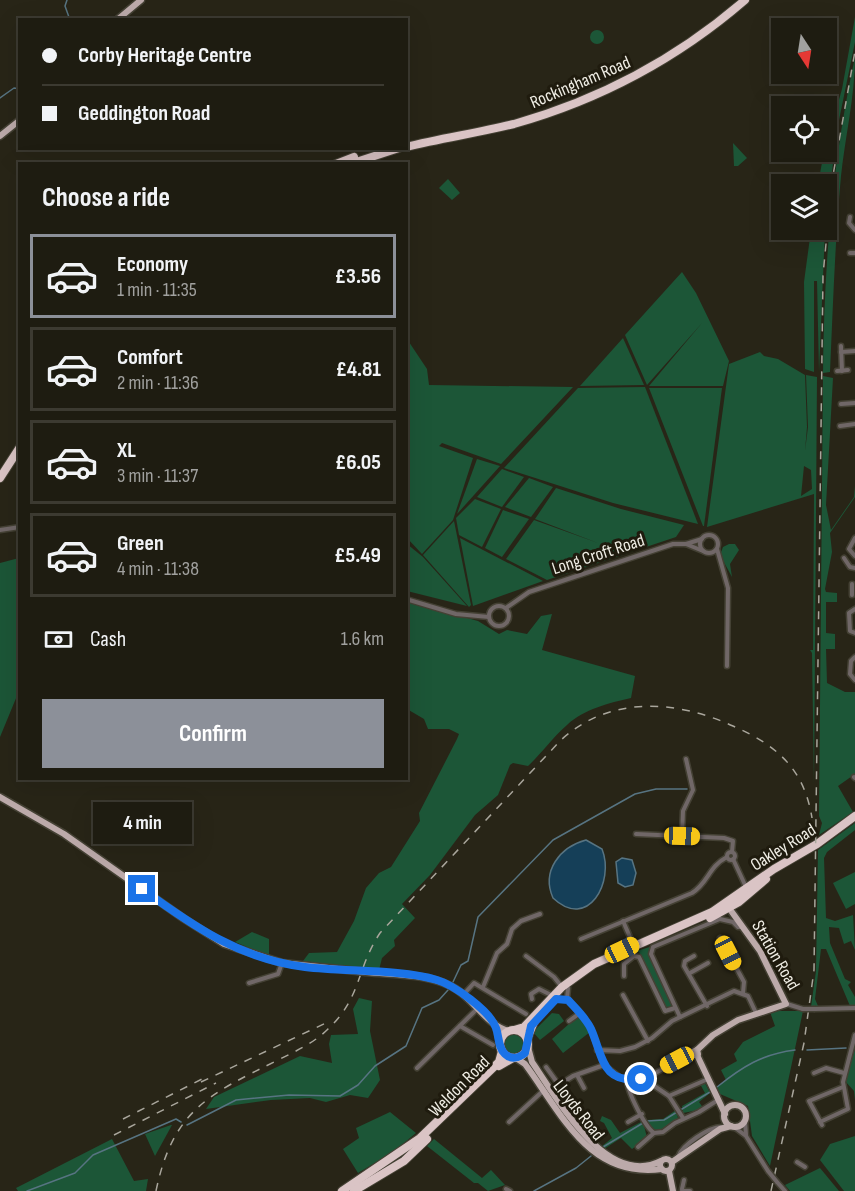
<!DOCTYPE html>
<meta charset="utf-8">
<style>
:root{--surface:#1e1c11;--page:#26251a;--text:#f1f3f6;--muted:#a1a19f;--line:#3c3a31;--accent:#8c9099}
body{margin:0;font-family:"Sofia Sans Condensed",sans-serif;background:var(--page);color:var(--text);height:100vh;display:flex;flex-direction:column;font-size:22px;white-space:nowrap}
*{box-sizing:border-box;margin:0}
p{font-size:20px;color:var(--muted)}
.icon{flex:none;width:33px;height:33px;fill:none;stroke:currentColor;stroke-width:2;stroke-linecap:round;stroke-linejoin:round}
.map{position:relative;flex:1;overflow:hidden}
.panel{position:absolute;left:18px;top:162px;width:390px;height:618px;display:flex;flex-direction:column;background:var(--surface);border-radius:0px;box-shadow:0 6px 24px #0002,0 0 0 2px var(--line)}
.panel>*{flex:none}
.hud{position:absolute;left:18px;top:18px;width:390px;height:132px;border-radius:0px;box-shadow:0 6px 24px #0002,0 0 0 2px var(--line);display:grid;align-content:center;height:132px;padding:0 24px;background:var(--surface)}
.needle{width:39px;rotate:168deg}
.fabs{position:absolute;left:771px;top:18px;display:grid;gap:12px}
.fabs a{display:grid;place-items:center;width:66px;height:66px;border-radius:0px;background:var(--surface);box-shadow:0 6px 24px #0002,0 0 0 2px var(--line);font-size:30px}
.end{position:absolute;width:27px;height:27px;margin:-14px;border:8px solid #1a73e8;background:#fff;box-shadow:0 0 0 3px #fff}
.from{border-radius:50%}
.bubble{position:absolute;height:42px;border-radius:0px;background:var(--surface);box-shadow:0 6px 24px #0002,0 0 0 2px var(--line);font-size:20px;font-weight:700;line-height:42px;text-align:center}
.car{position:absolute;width:18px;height:36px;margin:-18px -9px;border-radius:8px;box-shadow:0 0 4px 2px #0007;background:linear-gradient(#f5c518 24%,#345 0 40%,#f5c518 0 76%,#345 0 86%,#f5c518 0)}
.hud b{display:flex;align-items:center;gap:21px;height:57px;font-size:22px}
.hud b+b{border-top:2px solid var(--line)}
.hud i{width:15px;height:15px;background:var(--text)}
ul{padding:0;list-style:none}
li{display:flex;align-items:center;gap:18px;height:84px;margin:0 12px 9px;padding:0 12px;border:3px solid var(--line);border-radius:0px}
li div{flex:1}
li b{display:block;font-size:22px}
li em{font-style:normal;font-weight:700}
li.active{border-color:var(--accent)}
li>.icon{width:54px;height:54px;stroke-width:1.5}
h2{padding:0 24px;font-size:27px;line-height:72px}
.pay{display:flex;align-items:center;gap:15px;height:66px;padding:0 24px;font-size:22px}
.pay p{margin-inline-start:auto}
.button{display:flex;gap:12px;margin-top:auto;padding:12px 24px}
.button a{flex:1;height:69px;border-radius:0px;background:var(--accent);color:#fff;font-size:24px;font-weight:700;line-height:69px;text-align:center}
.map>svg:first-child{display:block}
</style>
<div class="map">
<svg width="855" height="1191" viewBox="0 0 855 1191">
<rect width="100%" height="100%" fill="#282517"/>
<g fill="#1c5637" fill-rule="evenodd">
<polygon points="855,17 855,42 838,125 827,210 826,184 818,184 824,152 826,152 828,127 833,121 842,89"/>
<circle cx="597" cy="37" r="7"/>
<path d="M855 57C855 96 845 137 841 176 835 241 833 306 830 372L823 373C824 266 832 162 855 57Z"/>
<polygon points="733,143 747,158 738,166 734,166"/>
<polygon points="448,179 460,193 452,200 439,188"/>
<polygon points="811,230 825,230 819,372 817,281 814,281 814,372 805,369 804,282"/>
<polygon points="682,272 696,293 729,361 723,386 649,386 702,323 647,385 625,335"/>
<polygon points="623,338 644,385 580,386"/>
<polygon points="407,339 427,369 429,385 573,387 501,464 442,443 439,446 473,458 453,520 422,554 407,538"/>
<path d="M760 352 764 356 778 359 805 375 807 427 805 451 808 427 806 375 817 377 814 784 812 653 810 650H813L814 494 707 527 729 364ZM804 466 811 470 812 489 801 496Z"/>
<polygon points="823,376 833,378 826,505 831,530 854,497 855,486 855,497 830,533 832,552 825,589 826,592 837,593 837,602 826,602 826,633 835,634 835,649 826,649 827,683 845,692 855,692 855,774 838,786 853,812 819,835 822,823 819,816"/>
<polygon points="645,387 698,524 613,503 504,468 578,388"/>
<polygon points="649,388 722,388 704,526 703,526"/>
<polygon points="477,459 500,466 457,514"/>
<polygon points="502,469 524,477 502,507 477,497"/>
<polygon points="529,478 553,487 531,517 505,507"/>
<polygon points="556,488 621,509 684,525 676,537 547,580 506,559 534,520 598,543 535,519"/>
<polygon points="475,499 501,509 482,547 459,535 456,518"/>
<polygon points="503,510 529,519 502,557 485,548"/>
<polygon points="454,521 471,605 469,607 423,555"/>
<polygon points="460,538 543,581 473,606"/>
<polygon points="407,544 423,557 467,606 407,591"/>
<polygon points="729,544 735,544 739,550 730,564 732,577 720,555 723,547"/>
<polygon points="19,558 19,691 0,737 0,563"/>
<path d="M407 601 478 621 499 634 507 630 527 634 541 616 552 614 542 650 635 676 631 698C609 703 584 709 567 725 552 738 542 753 528 766L513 763 510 765 498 795 475 815 430 875 402 904 415 918 394 940 395 946 382 958 379 970 303 961 309 953 337 952 354 921 366 888 379 873 391 867 420 821 419 813 457 739 459 734 449 729H428L424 719 407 709Z"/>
<polygon points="855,823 855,830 827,852 824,858 826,918 835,921 853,915 855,950 851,941 844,944 839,928 829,927 830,943 845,979 851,982 848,985 855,997 855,1006 850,1006 826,949 821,949 815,999 818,1006 811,1007 816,971 818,850"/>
<polygon points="855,872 855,904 846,909 833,883"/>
<polygon points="252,932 269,939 269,956 235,942"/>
<polygon points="653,946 649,952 672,1005 669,1010 665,1009 639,952 633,952"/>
<polygon points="359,998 372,1001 370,1031 380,1080 368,1098 350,1095 326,1102 310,1098 271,1100 206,1109 214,1097 300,1056 332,1063 329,1044 331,1035 358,1034 353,1009"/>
<polygon points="779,1011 803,1011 770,1166 752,1136 748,1106 720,1094 717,1087 726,1080 721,1070 737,1061 734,1054 743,1042 775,1026 770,1012"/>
<polygon points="552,1013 559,1014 564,1021 540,1040 533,1032"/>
<polygon points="579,1015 590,1032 563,1053 552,1039"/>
<circle cx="515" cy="1044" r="12"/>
<polygon points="855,1049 855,1100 854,1091 845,1081"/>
<polygon points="705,1083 710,1093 699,1102 704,1109 683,1113 682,1106 705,1093 700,1084"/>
<polygon points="676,1110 678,1118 664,1130 656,1131 650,1128 647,1120 663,1119"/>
<polygon points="390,1112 416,1133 393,1152 358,1173 343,1149 359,1138 356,1128"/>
<polygon points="602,1116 611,1120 620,1133 643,1121 647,1138 632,1149 621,1138 604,1149 601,1147 612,1138 604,1123 600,1121"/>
<polygon points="171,1125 172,1125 155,1156 145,1134"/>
<polygon points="855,1136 855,1191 844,1191 820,1160 830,1144"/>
<polygon points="112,1139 134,1181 148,1179 146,1191 18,1191 16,1188"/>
<polygon points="434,1139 482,1178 491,1170 505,1185 488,1191 478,1183 474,1183 427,1146"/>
<polygon points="820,1168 839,1191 790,1191 785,1185"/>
</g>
<g fill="#153f58" stroke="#577482" stroke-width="1.5">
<path d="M586 840 602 849C615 882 588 931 553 898 541 871 560 847 586 840Z"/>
<polygon points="622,858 632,860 636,873 633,885 625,887 618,883 616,862"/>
</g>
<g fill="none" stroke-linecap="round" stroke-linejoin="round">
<g stroke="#577482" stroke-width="1.5">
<polyline points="67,0 65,6 70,20"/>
<polyline points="0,98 14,88 20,89"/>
<polyline points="453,982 461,965 468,961 478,917 553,840 635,794 656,789 687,789"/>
<polyline points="807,1050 846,1048"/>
<path d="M717 1087C742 1067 762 1054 795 1050"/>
<polyline points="647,1121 664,1120 710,1092"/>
<polyline points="187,1125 236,1100 289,1095 340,1096 358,1085 375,1066 406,1046 422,1008 439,1000 448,990"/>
<polyline points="603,1147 643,1123"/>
<polyline points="27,1191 75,1173 93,1155 176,1119 181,1122"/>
<polyline points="534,1191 576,1168 591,1156"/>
</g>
<g stroke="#444134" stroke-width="7">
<g id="minor">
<polyline points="850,217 849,223 855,230"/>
<polyline points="850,253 855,253"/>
<polyline points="841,346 842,371"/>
<polyline points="841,352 855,351"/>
<polyline points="837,371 848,370"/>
<polyline points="841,404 855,403"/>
<polyline points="840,426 855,424"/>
<polyline points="0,530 20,527"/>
<circle cx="709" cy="544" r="9"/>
<polyline points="855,538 849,549 855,556"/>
<polyline points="686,544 702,539"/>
<polyline points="717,549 728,588 727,666"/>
<polyline points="844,558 850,567 855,568"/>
<polyline points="852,584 852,595"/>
<polyline points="406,599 456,614 489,617"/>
<circle cx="499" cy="616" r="10"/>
<polyline points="506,608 529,592 673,544 686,544 703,551"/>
<polyline points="855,609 849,613 850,631 855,633"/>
<polyline points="855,657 851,661 850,674 855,680"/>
<polyline points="854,777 855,778"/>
<polyline points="636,834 724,838 733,841 732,852"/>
<polyline points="682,836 683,811 693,790 686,759"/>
<circle cx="731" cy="856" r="4"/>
<polyline points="733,859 746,887"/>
<polyline points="623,921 633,944"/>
<polyline points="720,938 744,982 743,993"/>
<path d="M581 939 692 893C709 882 708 867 727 857"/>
<polyline points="526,956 554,977 562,987"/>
<polyline points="694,956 685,961 684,966 707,1006"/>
<polyline points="690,973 708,963"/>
<polyline points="624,976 624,964 634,956 639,957 665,1011 675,1008"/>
<polyline points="249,983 278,974 282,963"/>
<polyline points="483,987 497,953 507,944 512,929 521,921 540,914"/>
<polyline points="464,994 474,983 526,1014"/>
<polyline points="623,995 648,1041"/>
<polyline points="532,999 531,994 539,989 553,996"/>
<polyline points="556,999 568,1000 590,1026 604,1065 621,1078 644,1079 693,1053"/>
<polyline points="567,999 568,988"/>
<polyline points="787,1004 803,1009"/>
<polyline points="815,1009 855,1008"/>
<polyline points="680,1017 651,954 653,947 720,919 733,922 738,927 743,927"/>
<polyline points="569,1021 580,1013"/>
<polyline points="460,1026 493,1045"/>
<polyline points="597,1050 620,1051 635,1047 652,1038 672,1021 734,991 748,996 756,1013"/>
<polyline points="546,1067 559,1085 573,1076 604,1065"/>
<polyline points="417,1068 478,1008"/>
<polyline points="814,1073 826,1068 844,1073"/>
<polyline points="577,1075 584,1088"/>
<polyline points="644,1079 669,1096 683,1118"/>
<path d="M627 1080C627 1091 645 1127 654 1133"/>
<polyline points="669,1096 708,1079"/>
<polyline points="745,1121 746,1135"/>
<polyline points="509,1122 544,1090"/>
<polyline points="628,1122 642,1114"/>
<polyline points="820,1122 848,1109 843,1082 855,1035"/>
<polyline points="822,1125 809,1101 843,1087"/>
<polyline points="734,1127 746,1136 768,1171"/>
<polyline points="638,1147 654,1133 663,1132 675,1123 699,1112 718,1100"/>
<path d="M678 1157C682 1145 709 1127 721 1127"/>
<polyline points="797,1162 805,1167"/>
<polyline points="777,1182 785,1191"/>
<polyline points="506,1189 510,1191"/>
<polyline points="682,1189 684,1180"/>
<polyline points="682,1191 690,1191"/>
</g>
</g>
<g stroke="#444134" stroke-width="9">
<g id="major">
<polyline points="117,20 141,0"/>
<polyline points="0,136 20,120"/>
<polyline points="0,797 64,834 183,918 224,944 282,963 357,971"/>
<path d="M366 972C395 975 430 973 456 989 475 1001 488 1027 510 1031"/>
<polyline points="496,1026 501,1045"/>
<path d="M528 1047 532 1062C557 1098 606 1189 661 1161"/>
<polyline points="697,1050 713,1035 738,1020 786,1004 760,951 729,908"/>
<polygon points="697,1050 698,1054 694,1055 693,1052"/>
<polyline points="697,1055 725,1114"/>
<path d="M516 1058 525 1064C562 1114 589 1179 662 1169"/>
<circle cx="735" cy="1116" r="11"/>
<circle cx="666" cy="1165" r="6"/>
<polyline points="672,1162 720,1129 731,1126"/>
<polyline points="669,1171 673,1191"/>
</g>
</g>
<g stroke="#444134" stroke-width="10">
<g id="highway">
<path d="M406 147C442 138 478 133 514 124 599 100 678 58 745 0"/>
<polyline points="336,164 354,157"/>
<polyline points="350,164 399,148"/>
<polyline points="0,478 20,447"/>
<polyline points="710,918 739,902 766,879"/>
<polyline points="514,1030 524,1027 562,987 594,964 712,912 774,869 817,844 855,816"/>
<circle cx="514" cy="1044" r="14"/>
<polyline points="527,1039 534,1022"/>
<polyline points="499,1066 513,1058"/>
<polyline points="342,1191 420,1138 499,1062 502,1051"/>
<polyline points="354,1191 404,1161 427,1139"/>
</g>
</g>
<use href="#minor" stroke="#706767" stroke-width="4"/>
<use href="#major" stroke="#bcaaaa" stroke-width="6"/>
<use href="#highway" stroke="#dac4c5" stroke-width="8"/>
<g stroke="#a9a69c" stroke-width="1.5" stroke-dasharray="8 8" stroke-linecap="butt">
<polyline points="201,1082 328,1022"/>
<polyline points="123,1119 206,1077"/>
<polyline points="114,1135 216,1083"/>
<path d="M156 1191C173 1109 210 1094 278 1060 296 1051 314 1043 328 1029 362 997 356 969 380 933L561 740C610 695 676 700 733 726 776 745 804 768 812 818"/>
<polyline points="771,1191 804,1043 814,970 823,275 832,181 855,51"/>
</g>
<g stroke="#444134" stroke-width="7" stroke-linecap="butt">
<g id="minor-bridge">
<polyline points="803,1009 815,1009"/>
<polyline points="768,1171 777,1182"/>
</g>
</g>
<g stroke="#444134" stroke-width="9" stroke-linecap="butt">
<polyline id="major-bridge" points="357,971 366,972"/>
</g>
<use href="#minor-bridge" stroke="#706767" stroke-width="4"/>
<use href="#major-bridge" stroke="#bcaaaa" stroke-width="6"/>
</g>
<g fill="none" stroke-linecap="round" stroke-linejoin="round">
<path stroke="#1a73e8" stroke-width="8" d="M142 889C193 926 240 959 305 967 346 972 399 969 437 980 454 985 490 1011 496 1028 499 1036 498 1048 505 1054 511 1060 519 1058 525 1053L531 1026 556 999 568 1000C576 1009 586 1018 591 1029 603 1056 601 1084 641 1079"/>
</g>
<g text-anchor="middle" stroke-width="6" stroke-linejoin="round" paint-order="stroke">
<g font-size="18" fill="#f0eee5" stroke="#1f1b0e">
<text transform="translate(580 82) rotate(-23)" y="6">Rockingham Road</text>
<text transform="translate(598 554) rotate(-18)" y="6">Long Croft Road</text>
<text transform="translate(783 847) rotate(-32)" y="6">Oakley Road</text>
<text transform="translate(776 955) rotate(60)" y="6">Station Road</text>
<text transform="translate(459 1086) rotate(-45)" y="6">Weldon Road</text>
<text transform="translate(579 1110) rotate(52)" y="6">Lloyds Road</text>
</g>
</g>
</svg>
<div class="fabs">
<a><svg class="needle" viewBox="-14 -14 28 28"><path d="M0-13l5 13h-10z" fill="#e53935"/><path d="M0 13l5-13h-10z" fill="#a1a19f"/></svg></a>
<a><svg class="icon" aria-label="locate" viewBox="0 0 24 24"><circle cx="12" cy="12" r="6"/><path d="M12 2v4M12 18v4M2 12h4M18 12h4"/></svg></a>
<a><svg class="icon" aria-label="layers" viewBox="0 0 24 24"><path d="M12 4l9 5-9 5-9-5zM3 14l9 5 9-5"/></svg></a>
</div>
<i class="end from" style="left:641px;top:1079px"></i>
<i class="end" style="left:142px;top:889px"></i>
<div class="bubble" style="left:93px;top:802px;width:99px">4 min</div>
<i class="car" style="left:682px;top:836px;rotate:92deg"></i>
<i class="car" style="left:622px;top:950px;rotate:65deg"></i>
<i class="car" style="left:728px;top:953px;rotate:153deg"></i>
<i class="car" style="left:677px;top:1060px;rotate:242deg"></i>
<div class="hud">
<b><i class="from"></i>Corby Heritage Centre</b>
<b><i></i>Geddington Road</b>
</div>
<section class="panel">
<h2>Choose a ride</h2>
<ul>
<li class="active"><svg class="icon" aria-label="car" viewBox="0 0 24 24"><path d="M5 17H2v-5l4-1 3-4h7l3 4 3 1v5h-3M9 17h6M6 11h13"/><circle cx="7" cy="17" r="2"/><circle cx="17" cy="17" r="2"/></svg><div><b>Economy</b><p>1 min · 11:35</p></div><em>£3.56</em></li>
<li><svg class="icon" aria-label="car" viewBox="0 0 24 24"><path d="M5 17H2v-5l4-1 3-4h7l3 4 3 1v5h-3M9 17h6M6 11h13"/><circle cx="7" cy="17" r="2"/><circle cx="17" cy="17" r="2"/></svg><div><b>Comfort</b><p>2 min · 11:36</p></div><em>£4.81</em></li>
<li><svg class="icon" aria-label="car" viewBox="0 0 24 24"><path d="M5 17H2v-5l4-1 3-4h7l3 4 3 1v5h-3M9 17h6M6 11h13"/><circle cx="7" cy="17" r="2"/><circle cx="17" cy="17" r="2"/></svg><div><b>XL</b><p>3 min · 11:37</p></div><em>£6.05</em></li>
<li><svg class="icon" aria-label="car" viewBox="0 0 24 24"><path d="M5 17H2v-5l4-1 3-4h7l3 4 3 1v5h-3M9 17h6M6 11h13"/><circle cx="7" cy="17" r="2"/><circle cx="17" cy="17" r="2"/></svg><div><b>Green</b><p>4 min · 11:38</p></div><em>£5.49</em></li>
</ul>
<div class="pay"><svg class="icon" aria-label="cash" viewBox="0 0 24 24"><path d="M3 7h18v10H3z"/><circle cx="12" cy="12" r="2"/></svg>Cash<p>1.6 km</p></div>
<div class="button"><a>Confirm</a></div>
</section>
</div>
